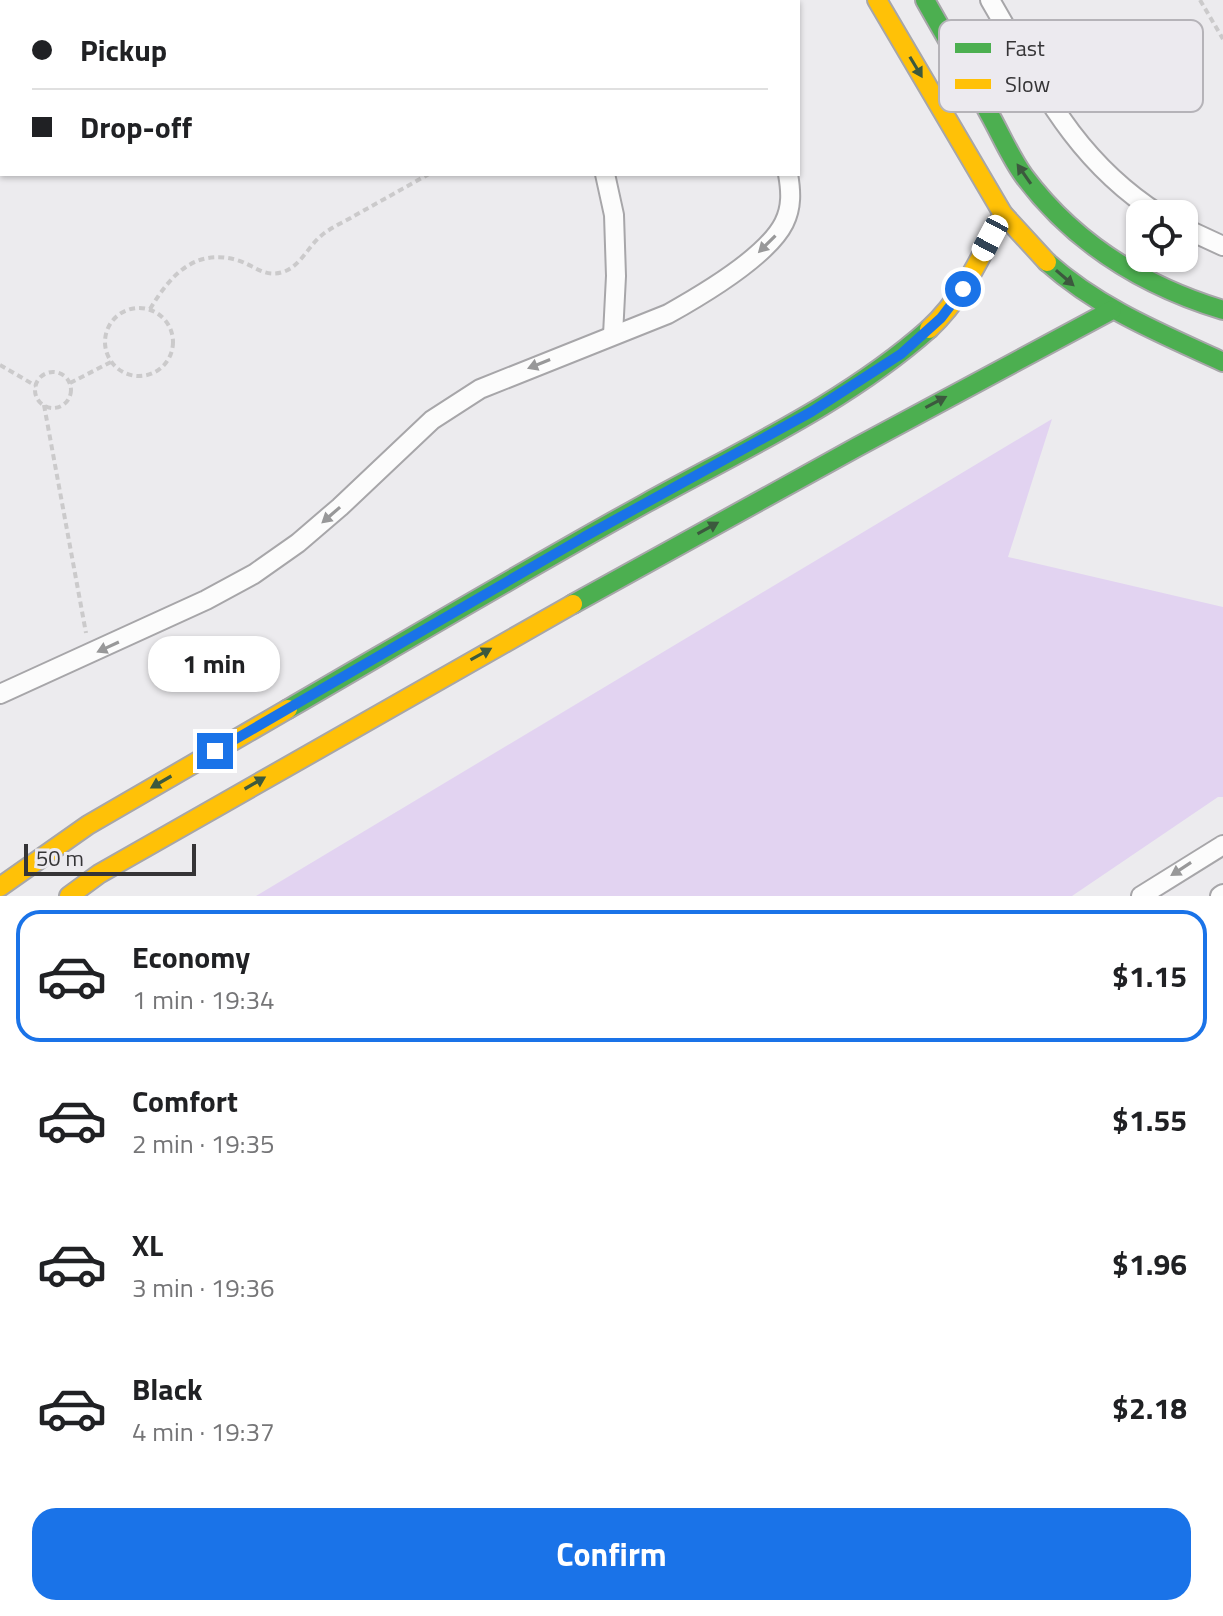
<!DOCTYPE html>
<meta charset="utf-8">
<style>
:root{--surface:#fff;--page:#f6f6f6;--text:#202124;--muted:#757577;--line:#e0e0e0;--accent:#1a73e8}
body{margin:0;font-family:"Titillium Web",sans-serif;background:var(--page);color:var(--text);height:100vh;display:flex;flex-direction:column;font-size:30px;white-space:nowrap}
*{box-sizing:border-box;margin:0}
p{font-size:26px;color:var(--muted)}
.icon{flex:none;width:44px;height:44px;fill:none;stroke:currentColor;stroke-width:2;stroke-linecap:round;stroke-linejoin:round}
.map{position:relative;height:896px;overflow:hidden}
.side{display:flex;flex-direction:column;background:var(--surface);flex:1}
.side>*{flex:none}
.hud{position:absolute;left:0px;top:0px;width:800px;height:176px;box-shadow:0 2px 6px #0004;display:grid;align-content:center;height:176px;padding:0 32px;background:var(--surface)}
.tools{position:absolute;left:1126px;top:200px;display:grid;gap:16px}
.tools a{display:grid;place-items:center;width:72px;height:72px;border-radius:16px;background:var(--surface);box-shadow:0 2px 6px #0004;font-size:40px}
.scale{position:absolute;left:24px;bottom:20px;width:172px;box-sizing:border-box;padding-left:8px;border:4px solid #353436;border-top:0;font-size:22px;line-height:28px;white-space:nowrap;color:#353436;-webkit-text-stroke:6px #eceaef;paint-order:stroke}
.end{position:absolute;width:36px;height:36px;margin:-18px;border:10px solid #1a73e8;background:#fff;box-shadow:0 0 0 4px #fff}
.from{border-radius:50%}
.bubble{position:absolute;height:56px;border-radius:24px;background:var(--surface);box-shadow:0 2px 6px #0004;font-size:26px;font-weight:700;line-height:56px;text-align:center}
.car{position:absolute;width:24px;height:48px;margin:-24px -12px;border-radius:10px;box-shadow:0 0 6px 2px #0007;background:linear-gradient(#fff 24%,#345 0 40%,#fff 0 76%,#345 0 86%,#fff 0)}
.hud b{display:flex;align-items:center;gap:28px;height:76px;font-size:30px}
.hud b+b{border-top:2px solid var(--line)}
.hud i{width:20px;height:20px;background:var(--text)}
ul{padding:14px 0 0;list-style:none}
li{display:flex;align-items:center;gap:24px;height:132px;margin:0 16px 12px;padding:0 16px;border:4px solid transparent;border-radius:24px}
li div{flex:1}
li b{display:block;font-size:30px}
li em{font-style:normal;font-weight:700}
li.on{border-color:var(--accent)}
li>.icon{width:72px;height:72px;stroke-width:1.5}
.primary-button{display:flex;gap:16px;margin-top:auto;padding:16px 32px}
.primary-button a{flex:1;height:92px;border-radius:24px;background:var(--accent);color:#fff;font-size:32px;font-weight:700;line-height:92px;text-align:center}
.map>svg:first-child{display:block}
</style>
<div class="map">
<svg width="1223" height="896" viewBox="0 0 1223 896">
<rect width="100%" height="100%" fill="#ecebee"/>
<polygon fill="#e2d3f1" points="1052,419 1008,557 1223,607 1223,797 1218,797 1072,896 256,896"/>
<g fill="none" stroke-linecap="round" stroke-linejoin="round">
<g stroke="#a7a6a9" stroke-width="22">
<g id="street">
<polyline points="490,0 492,2"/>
<polyline points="691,0 692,2"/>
<path d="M990 0C1039 84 1074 160 1159 214"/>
<polyline points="283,2 286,0"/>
<polyline points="0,113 2,112"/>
<polyline points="605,174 614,215 616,276 613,335"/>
<polyline points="1184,228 1223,246"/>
<path d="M0 694 206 600 254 574 298 543 340 507 432 420 480 389 668 314C702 295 767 257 784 223 792 207 791 191 788 174"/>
<polyline points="1141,896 1223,845"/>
<polyline points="1220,896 1223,894"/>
</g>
</g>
<g stroke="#a7a6a9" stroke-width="22">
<g id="fast">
<path d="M925 0C947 39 970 78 991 117 1002 137 1011 158 1024 176 1074 243 1144 286 1223 310"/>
<path d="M1047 262C1100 309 1160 333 1223 362"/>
<polyline points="573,604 857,447 1112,310"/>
<path d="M288 709C407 640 525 570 646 503 742 450 847 402 929 329"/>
</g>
</g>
<g stroke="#a7a6a9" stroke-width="22">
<g id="slow">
<polyline points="877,0 1003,214 1047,262"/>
<path d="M929 329C963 298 982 254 1003 214"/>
<polyline points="0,887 88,825 288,709"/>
<polyline points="69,896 99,874 573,604"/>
</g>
</g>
<g stroke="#cbcacb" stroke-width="4" stroke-dasharray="6 4" stroke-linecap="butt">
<polyline points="1200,0 1223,39"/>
<circle cx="139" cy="342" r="34"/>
<path d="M150 309C170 276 194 248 237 260 254 265 264 278 283 272 301 266 308 246 322 235 332 227 344 222 354 216 379 202 404 188 429 174"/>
<polyline points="0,365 36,386"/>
<circle cx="53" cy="390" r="18"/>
<polyline points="70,383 111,362"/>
<polyline points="44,405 86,633"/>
</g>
<use href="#street" stroke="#fcfcfc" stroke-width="18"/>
<use href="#fast" stroke="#4caf50" stroke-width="18"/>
<use href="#slow" stroke="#ffc107" stroke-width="18"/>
</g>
<defs><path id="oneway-solid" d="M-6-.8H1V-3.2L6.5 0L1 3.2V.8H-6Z" transform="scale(2)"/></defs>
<g fill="#3c593e">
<use href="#oneway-solid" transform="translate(916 67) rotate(59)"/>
<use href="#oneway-solid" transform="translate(1024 174) rotate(-125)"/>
<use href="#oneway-solid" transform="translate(1065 278) rotate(41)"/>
<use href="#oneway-solid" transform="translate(936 402) rotate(-28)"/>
<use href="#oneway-solid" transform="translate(708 528) rotate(-29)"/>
<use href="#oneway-solid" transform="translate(481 654) rotate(-29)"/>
<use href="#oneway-solid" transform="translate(161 782) rotate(150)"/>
<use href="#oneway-solid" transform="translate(255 783) rotate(-30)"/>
</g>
<g fill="#989899">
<use href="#oneway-solid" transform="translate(767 244) rotate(135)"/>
<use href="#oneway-solid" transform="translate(539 364) rotate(158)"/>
<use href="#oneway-solid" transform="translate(331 515) rotate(139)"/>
<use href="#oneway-solid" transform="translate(108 647) rotate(155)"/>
<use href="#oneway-solid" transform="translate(1181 869) rotate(147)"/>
</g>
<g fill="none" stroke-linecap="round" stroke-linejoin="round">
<polyline stroke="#1a73e8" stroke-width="10" points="215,751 584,537 811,412 901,354 941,318 963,289"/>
</g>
<rect x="939" y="20" width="264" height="92" rx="12" fill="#eceaef" stroke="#b5b3b8" stroke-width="2"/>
<rect x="955" y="43" width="36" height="10" fill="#4caf50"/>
<rect x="955" y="79" width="36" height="10" fill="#ffc107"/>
<g font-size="22" fill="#353436">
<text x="1005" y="56">Fast</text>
<text x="1005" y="92">Slow</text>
</g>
</svg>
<div class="tools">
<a><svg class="icon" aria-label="locate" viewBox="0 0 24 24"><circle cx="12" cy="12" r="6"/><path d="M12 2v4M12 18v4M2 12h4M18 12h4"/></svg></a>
</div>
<div class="scale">50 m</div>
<i class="end from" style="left:963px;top:289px"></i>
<i class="end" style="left:215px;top:751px"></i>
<div class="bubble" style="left:148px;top:636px;width:132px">1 min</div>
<i class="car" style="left:990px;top:238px;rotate:208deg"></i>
<div class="hud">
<b><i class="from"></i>Pickup</b>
<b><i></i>Drop-off</b>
</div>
</div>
<section class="side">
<ul>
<li class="on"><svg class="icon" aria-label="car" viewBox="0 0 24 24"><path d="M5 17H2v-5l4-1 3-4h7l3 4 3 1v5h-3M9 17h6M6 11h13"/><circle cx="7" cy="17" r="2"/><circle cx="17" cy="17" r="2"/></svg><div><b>Economy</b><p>1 min · 19:34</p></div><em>$1.15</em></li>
<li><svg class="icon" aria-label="car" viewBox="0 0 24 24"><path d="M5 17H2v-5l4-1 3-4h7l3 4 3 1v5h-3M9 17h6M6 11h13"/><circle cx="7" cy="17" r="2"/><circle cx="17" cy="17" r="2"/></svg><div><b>Comfort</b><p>2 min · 19:35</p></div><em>$1.55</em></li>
<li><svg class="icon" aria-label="car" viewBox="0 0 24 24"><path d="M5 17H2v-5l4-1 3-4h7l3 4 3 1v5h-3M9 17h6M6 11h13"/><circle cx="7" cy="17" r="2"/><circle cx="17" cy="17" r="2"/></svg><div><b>XL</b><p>3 min · 19:36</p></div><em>$1.96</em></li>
<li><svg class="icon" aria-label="car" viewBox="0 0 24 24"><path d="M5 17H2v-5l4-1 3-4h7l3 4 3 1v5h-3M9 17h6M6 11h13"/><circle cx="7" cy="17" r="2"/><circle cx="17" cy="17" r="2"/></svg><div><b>Black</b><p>4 min · 19:37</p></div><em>$2.18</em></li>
</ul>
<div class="primary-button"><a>Confirm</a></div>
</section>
